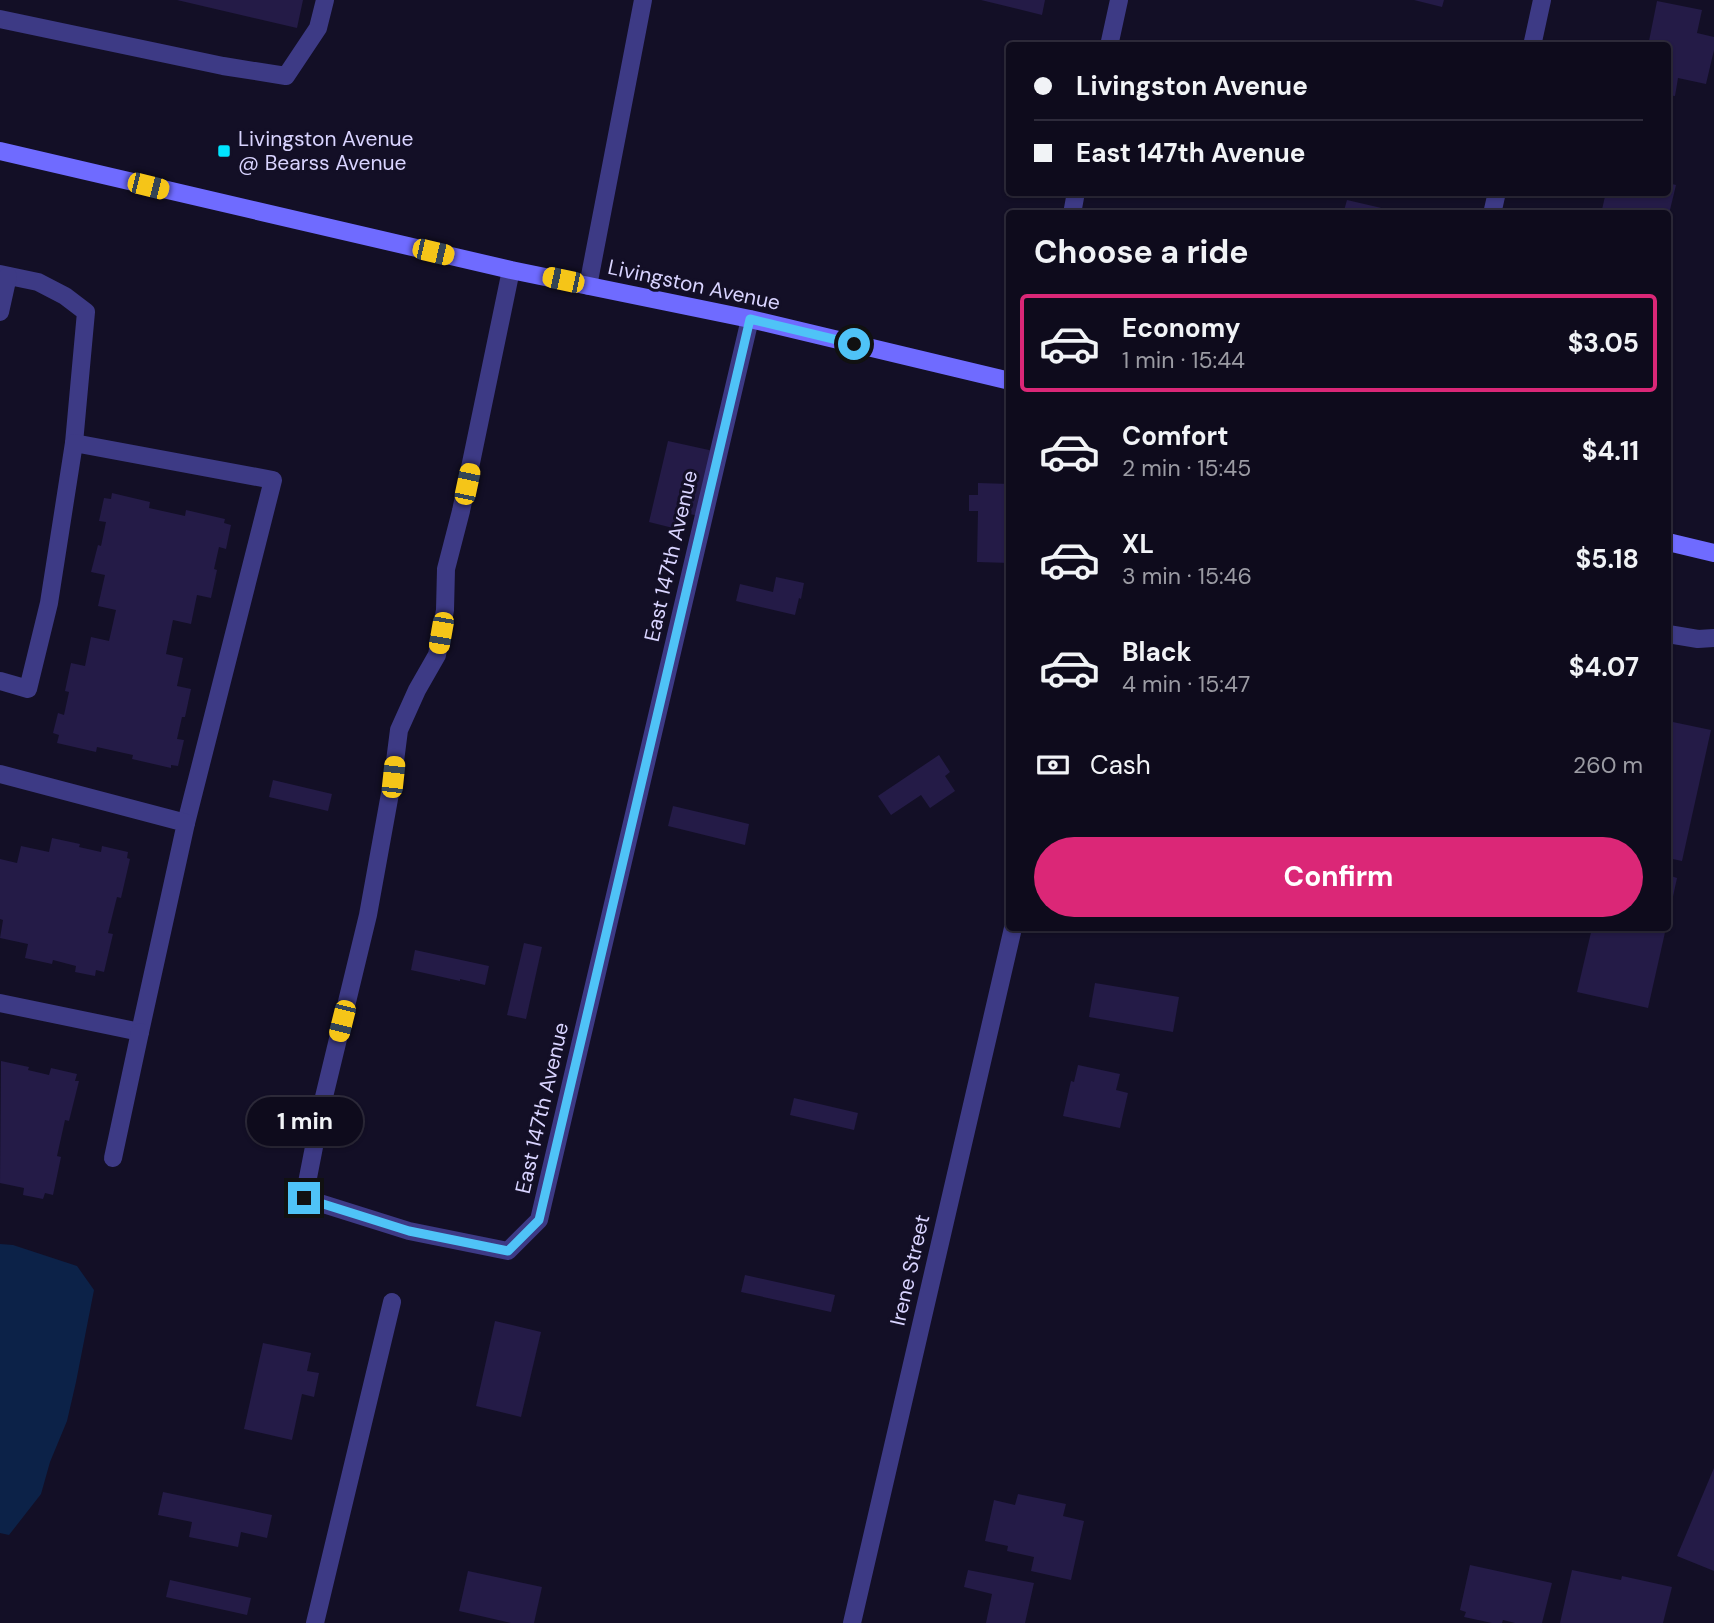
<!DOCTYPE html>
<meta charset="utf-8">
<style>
:root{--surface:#0e0b1c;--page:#1c1929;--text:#f1f3f6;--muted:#9b9ba3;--line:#2e2b3b;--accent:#db2777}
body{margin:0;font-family:"DM Sans",sans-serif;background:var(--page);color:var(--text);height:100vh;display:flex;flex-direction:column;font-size:26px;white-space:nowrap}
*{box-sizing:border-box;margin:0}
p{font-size:23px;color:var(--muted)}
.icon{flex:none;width:38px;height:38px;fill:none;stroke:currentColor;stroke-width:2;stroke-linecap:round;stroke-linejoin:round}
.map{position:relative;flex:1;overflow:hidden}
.details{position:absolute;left:1006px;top:210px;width:665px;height:721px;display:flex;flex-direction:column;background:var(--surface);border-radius:7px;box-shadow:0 2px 5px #0004,0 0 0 2px var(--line)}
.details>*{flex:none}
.hud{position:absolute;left:1006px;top:42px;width:665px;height:154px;border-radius:7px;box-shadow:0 2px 5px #0004,0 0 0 2px var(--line);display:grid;align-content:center;height:154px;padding:0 28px;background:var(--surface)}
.end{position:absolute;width:32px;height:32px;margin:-16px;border:9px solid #4fc3f7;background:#111;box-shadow:0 0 0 4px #111}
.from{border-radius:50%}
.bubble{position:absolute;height:49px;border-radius:24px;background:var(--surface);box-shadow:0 2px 5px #0004,0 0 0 2px var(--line);font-size:23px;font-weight:700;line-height:49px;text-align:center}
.car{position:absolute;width:21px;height:42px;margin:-21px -10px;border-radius:9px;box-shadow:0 0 5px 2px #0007;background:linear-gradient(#f5c518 24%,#345 0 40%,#f5c518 0 76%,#345 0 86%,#f5c518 0)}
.hud b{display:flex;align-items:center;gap:24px;height:66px;font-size:26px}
.hud b+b{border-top:2px solid var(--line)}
.hud i{width:18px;height:18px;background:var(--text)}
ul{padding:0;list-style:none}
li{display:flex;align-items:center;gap:21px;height:98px;margin:0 14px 10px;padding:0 14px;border:4px solid transparent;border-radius:7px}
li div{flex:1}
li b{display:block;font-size:26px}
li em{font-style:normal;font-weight:700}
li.current{border-color:var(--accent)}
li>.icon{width:63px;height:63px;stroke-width:1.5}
h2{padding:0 28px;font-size:32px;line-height:84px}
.pay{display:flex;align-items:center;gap:18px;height:77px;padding:0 28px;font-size:26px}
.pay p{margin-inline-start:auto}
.primary-button{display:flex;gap:14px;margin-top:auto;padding:14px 28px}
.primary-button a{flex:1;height:80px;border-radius:42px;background:var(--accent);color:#fff;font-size:28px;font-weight:700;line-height:80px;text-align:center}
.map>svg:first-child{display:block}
</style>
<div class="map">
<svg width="1714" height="1623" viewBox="0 0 1714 1623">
<rect width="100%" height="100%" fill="#130f26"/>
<polygon fill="#0c2248" points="0,1244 13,1245 77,1266 94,1290 76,1382 67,1421 50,1462 41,1494 9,1535 0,1533"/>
<g fill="#241b47">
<polygon points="177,0 303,0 297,28"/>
<polygon points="981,0 1045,0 1042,15"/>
<polygon points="1414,0 1444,0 1442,7"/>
<polygon points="1657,1 1702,10 1697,33 1714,37 1714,50 1706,84 1678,78 1675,96 1668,95 1668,46 1648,46"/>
<polygon points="1668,183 1676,185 1669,214 1601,214 1606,192 1668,192"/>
<polygon points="1347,200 1390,210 1389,214 1343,214"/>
<polygon points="668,441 718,452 703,517 681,512 677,529 649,522"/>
<polygon points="978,483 1010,484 1010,563 977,562 978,511 969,511 969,495 978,495"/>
<polygon points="112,493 150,502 149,508 185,516 186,510 225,519 224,523 231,525 226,549 219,547 214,569 217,570 211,598 197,595 191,624 173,620 166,654 183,658 177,686 191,689 185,717 182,717 177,739 184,740 178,766 171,765 171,768 132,759 133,755 97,747 96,752 57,743 59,735 53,733 58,713 64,715 69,692 65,691 71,663 85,666 91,637 109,641 116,610 98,606 105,575 91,572 98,545 101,546 106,522 99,521 104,498 111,499"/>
<polygon points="776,577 804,583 801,599 799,598 795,615 736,601 740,584 773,592"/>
<polygon points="1668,721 1711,730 1682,861 1668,858"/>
<polygon points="939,755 950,772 945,776 955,791 930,808 921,795 891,815 878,796"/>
<polygon points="273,780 332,794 328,811 269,797"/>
<polygon points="673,806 749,824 745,845 668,826"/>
<polygon points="52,838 80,844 79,847 101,852 102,846 128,852 127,858 130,859 121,898 117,897 108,933 113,934 104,972 96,970 95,976 75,972 76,966 53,960 52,964 25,958 28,944 0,938 3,920 0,919 0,859 17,863 21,846 49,852"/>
<polygon points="1668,875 1677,878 1669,915 1668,915"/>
<polygon points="1592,928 1666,928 1648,1008 1577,992"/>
<polygon points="524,943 542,947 526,1019 507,1015"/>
<polygon points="415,950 489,966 485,985 460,979 460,981 411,970"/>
<polygon points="1095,983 1179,997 1173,1032 1089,1017"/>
<polygon points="1,1061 29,1067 28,1070 49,1075 51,1068 77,1074 75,1081 79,1081 69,1121 65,1120 57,1156 61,1157 53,1195 45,1193 43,1199 23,1195 24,1188 0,1183"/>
<polygon points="1078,1065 1120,1074 1116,1090 1128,1093 1120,1128 1063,1116 1071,1081 1074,1082"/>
<polygon points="794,1098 858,1113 854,1130 790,1115"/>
<polygon points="745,1275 835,1295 831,1312 741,1292"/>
<polygon points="495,1321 541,1332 521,1417 476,1406"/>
<polygon points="263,1343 311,1353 307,1371 319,1373 314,1397 302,1394 292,1440 244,1429"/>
<polygon points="1714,1468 1714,1571 1677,1556"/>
<polygon points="163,1492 272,1515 267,1538 241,1532 238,1547 189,1537 192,1522 158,1515"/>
<polygon points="1018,1494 1066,1504 1063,1516 1084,1521 1071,1580 1031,1571 1034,1557 1007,1551 1008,1546 985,1541 994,1500 1015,1505"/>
<polygon points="1470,1565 1552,1583 1542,1623 1515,1623 1503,1620 1502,1623 1492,1623 1464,1617 1466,1612 1460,1610"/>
<polygon points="968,1570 1034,1583 1025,1623 986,1623 992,1594 964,1587"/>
<polygon points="1572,1570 1621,1580 1622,1576 1672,1587 1663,1623 1560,1623"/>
<polygon points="468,1571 542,1587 534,1623 511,1623 459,1611"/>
<polygon points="170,1580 251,1598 247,1615 166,1597"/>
</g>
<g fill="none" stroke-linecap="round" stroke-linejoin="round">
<g stroke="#3d3a85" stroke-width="18">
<polyline points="0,19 223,66 286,76 318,28 325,0"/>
<polyline points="0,274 38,282 65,296 86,312 74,443"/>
<polyline points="588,286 643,0"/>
<polyline points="0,312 8,276"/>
<polyline points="1668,634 1698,639 1714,638"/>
<polyline points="0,681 28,689 49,603 74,443 273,480 186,823"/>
<polyline points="0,774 186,823 140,1032 0,1003"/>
<polyline points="113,1158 140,1032"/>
</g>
<g stroke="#3d3a85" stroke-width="18">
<polyline points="1109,46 1119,0"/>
<polyline points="1532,46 1542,0"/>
<polyline points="1072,214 1076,192"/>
<polyline points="1492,214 1497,192"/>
<polyline points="511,270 461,511 446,569 445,610 437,655 417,690 399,730 393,777 368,915 323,1101 304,1198 409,1231 508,1251 539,1220 750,319"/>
<polyline points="315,1623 392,1302"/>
<polyline points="852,1623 1013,928"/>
</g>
<g stroke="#6f6bff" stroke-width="18">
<polyline points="0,151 511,270 750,319 1010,381"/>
<polyline points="1668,542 1714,553"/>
</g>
</g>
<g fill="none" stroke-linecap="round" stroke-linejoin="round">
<polyline stroke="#4fc3f7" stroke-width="9" points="304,1198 409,1231 508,1251 539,1220 750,319 854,344"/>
</g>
<rect fill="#00e5ff" stroke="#130f26" stroke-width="2.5" x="217" y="144" width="14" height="14" rx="3.5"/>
<g text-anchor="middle" stroke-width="6" stroke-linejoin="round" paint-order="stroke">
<g font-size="21" fill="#d9d4ff" stroke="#130f26" text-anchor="start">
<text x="238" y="146">Livingston Avenue<tspan x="238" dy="24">@ Bearss Avenue</tspan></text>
</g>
<g font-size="21" fill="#d9d4ff" stroke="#130f26">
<text transform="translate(694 285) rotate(12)" y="7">Livingston Avenue</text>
<text transform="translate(671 556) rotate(-77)" y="7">East 147th Avenue</text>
<text transform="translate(542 1108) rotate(-77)" y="7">East 147th Avenue</text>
<text transform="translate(910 1270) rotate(-77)" y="7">Irene Street</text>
</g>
</g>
</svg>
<i class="end from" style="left:854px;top:344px"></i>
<i class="end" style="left:304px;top:1198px"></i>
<div class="bubble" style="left:247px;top:1097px;width:116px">1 min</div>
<i class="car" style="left:148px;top:186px;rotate:104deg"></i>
<i class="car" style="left:433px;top:252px;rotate:103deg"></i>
<i class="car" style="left:563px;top:280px;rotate:282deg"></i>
<i class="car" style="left:467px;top:484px;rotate:12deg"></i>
<i class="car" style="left:441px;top:633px;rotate:190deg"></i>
<i class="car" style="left:393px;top:777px;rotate:6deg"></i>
<i class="car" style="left:342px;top:1021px;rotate:194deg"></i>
<div class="hud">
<b><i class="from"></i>Livingston Avenue</b>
<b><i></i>East 147th Avenue</b>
</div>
<section class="details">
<h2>Choose a ride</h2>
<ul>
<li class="current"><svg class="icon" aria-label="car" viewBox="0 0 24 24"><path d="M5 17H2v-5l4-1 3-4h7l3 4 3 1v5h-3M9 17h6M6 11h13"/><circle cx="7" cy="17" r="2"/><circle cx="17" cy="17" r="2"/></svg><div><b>Economy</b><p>1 min · 15:44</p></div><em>$3.05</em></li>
<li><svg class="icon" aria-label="car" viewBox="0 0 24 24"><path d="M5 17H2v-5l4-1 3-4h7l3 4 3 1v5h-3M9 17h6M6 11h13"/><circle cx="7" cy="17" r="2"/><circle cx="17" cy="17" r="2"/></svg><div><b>Comfort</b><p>2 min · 15:45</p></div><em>$4.11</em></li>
<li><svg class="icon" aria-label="car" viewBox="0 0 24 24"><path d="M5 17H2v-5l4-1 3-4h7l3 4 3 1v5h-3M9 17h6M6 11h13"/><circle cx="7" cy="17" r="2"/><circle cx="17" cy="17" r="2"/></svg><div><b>XL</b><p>3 min · 15:46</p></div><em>$5.18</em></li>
<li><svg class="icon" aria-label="car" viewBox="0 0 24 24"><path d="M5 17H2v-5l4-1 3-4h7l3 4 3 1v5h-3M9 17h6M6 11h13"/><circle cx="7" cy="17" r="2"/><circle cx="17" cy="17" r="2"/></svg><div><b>Black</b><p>4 min · 15:47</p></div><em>$4.07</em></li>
</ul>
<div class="pay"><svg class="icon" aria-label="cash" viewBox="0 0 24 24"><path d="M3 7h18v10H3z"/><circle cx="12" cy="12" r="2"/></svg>Cash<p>260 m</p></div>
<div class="primary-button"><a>Confirm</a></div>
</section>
</div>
